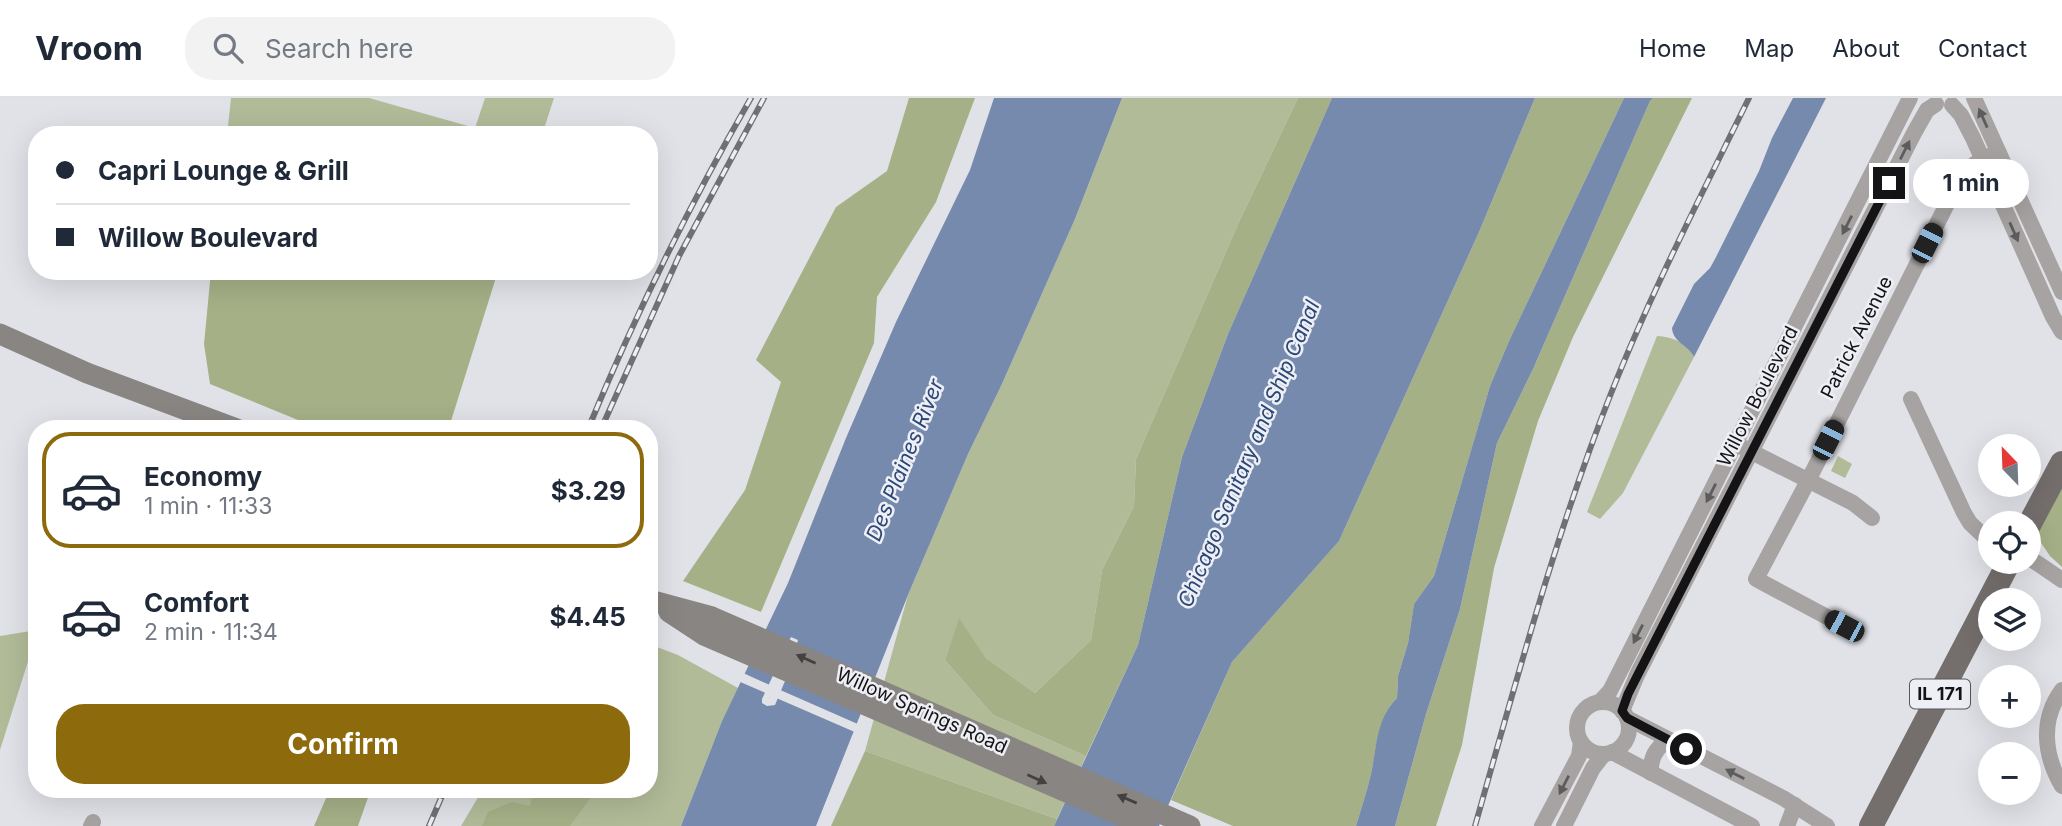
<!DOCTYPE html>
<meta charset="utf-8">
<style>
:root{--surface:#fff;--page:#f2f2f3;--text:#1f2937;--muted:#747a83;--line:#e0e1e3;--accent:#8d6a0c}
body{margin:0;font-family:Inter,sans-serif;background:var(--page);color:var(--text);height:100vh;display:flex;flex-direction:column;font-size:26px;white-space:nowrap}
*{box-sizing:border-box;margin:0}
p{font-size:23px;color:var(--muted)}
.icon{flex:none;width:38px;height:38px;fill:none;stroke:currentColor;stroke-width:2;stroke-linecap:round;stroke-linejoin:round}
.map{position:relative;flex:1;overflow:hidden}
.drawer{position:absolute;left:28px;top:322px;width:630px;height:378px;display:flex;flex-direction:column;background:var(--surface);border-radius:28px;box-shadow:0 7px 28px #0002}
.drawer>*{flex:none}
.hud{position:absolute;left:28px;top:28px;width:630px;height:154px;border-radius:28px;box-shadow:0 7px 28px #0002;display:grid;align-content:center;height:154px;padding:0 28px;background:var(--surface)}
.needle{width:46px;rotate:337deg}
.controls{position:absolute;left:1978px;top:336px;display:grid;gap:14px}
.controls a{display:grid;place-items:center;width:63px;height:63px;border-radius:50%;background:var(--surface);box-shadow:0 7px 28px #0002;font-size:35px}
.end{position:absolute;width:32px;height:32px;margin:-16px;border:9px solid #141416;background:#fff;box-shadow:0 0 0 4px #fff}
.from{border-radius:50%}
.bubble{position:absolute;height:49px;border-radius:24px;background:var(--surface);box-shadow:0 7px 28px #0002;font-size:23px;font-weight:700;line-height:49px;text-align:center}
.car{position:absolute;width:21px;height:42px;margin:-21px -10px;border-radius:9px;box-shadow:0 0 5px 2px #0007;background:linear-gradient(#222 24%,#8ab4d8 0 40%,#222 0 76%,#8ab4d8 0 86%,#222 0)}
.hud b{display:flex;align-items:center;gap:24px;height:66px;font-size:26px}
.hud b+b{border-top:2px solid var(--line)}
.hud i{width:18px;height:18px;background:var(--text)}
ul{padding:12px 0 0;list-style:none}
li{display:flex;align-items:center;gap:21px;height:116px;margin:0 14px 10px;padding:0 14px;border:4px solid transparent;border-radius:28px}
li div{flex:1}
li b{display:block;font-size:26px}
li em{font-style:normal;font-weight:700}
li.selected{border-color:var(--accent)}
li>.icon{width:63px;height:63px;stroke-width:1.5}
.button{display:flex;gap:14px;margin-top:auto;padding:14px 28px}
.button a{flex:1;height:80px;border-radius:28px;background:var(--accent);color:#fff;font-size:28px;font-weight:700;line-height:80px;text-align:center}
header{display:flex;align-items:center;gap:42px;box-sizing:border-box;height:98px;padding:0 35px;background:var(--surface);border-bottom:2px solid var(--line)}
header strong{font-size:33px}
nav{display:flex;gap:38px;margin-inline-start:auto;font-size:24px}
.search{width:490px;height:63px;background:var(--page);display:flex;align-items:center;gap:18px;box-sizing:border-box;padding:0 24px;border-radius:28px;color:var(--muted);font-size:26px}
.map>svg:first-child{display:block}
</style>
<header>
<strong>Vroom</strong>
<div class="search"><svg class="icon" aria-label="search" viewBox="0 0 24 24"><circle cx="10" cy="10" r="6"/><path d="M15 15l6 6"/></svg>Search here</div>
<nav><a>Home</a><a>Map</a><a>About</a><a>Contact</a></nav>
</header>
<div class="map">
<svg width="2062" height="728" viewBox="0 0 2062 728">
<rect width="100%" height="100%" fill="#e1e2e8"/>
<g fill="#b1bb98">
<polygon points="231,0 369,0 475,30 485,0 554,0 542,37 227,37"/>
<polygon points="1122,0 1298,0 1239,124 1136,361 1134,408 1102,472 1091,542 1035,595 986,560 959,521 945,562 993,617 1086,658 1057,721 865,653 908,497 968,356 1001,288 1075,121"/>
<polygon points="390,173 437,173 416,182"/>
<path d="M1657 238C1672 239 1687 244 1694 259L1623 395 1600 421 1587 414Z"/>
<polygon points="1838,358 1852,366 1845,380 1831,373"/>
<polygon points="37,532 37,535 0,652 0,538"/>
<polygon points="649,546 678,557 738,590 722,623 681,728 461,728 483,691 649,691"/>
</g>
<g fill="#a5b087">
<polygon points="909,0 975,0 936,104 877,199 874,245 761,514 683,483 745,392 781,284 756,262 836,109 887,73"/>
<polygon points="1298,0 1332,0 1228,236 1182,359 1138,547 1086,658 993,617 945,562 959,520 986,560 1035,595 1091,542 1102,472 1134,408 1136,361 1239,124"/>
<path d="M1535 0H1624L1509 243 1490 288 1434 478 1414 506 1408 545 1398 578 1397 600C1377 620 1377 649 1371 676 1367 693 1361 711 1356 728H1233L1171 702 1232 564 1339 443 1479 134Z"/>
<polygon points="1653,0 1692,0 1573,239 1538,323 1494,470 1462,647 1436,728 1395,728 1426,616 1460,511 1497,345 1533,271 1650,3"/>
<polygon points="211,173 390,173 416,182 437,173 498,173 451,323 444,331 320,331 210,286 204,246"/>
<polygon points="2062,379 2062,469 2050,458 2033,433"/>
<polygon points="865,653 1057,721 1054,728 831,728"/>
<polygon points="330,691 371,691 358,728 314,728"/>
<polygon points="534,691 597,691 570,728 482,728 488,714 512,704 530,708"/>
</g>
<g fill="#758aac" fill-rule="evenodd">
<path d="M994 0H1122L1075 121 1001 288 968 356 908 497 816 728H681L722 623 788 485 846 340 896 224 970 72ZM791 539 798 542 785 583 775 607 767 608 762 605V601Z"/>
<polygon points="1332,0 1535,0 1479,134 1339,443 1232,564 1159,728 1054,728 1138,547 1182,359 1228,236"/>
<path d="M1624 0H1653L1650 3 1533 271 1497 345 1460 511 1426 616 1395 728H1356C1361 711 1367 693 1371 676 1377 648 1376 621 1397 600L1398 578 1408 545 1414 506 1434 478 1490 288 1509 243Z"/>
<path d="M1793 0H1826L1694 259C1689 247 1673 245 1672 230L1694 186 1710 170 1715 161 1759 73 1772 40Z"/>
</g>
<g fill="#e1e2e8">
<polygon points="741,574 772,588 768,596 738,583"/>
<polygon points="778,591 860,627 857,635 774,599"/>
</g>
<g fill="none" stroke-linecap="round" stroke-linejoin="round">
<g stroke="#a6a3a2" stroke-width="16">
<polyline points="1974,0 2062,194"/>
<polyline points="1952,7 1961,17 1973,40 2053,219 2062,234"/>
<polyline points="1911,301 1964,415 1970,425 1990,444"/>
<polyline points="1744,350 1853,405 1872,420"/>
<polyline points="2028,459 2062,482"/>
<path d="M1844 528 1756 481 1808 383 1954 92C1968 68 1973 65 1998 54"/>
<path d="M2062 592C2040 622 2044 657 2062 688"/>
<polyline points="1600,604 1610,593 1910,0"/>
<circle cx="1603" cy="630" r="26"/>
<polyline points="1622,613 1637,577 1914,35 1927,12 1936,6"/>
<polyline points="1627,620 1783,700 1827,728"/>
<polyline points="1612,654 1752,728"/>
<path d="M1651 675C1650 660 1656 649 1669 642"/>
<polyline points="91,728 93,724"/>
<polyline points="1542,728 1579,658 1581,644"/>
<polyline points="1564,728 1593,670 1604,656"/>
<polyline points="1787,728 1795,707"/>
</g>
<g stroke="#898582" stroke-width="21">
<polyline points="0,236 87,275 237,331"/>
<polyline points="649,502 712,519 1190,728"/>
<polyline points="669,514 704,537 1145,728"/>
</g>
<g stroke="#746f6c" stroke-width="24">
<polyline points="2028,429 2062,365"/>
<polyline points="1871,728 2009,464"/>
</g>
<g stroke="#6f7074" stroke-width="6">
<g id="rail">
<path d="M588 331C635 217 690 106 751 0"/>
<polyline points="601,331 679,158 764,0"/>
<polyline points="429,728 445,691"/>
<path d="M1475 728C1516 584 1555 438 1610 298 1650 196 1701 98 1749 0"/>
</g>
</g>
<use href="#rail" stroke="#eeeff5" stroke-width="3.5" stroke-dasharray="10" stroke-linecap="butt"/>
</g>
<defs><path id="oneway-solid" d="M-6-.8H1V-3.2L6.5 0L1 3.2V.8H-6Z" transform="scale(1.75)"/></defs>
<g fill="#5d5c5c">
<use href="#oneway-solid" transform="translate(1983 20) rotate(-114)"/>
<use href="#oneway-solid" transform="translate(1905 52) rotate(-63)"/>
<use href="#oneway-solid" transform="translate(1847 127) rotate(117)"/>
<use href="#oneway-solid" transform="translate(2014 134) rotate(66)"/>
<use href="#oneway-solid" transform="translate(1711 395) rotate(117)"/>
<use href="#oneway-solid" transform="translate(1638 536) rotate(117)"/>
<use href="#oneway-solid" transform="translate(1735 676) rotate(-153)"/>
<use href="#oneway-solid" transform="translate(1564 687) rotate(117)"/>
</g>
<g fill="#434141">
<use href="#oneway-solid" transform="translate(806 561) rotate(-156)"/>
<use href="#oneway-solid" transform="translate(1037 681) rotate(24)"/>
<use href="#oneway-solid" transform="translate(1127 701) rotate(-157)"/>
</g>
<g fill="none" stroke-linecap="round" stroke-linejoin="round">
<polyline stroke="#141416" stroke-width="9" points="1686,651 1627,620 1622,613 1628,596 1889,85"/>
</g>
<g text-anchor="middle" stroke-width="5" stroke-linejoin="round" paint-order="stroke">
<rect fill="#eeeff5" stroke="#555659" stroke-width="2" x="1910" y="581.5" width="60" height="29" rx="5"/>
<g font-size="18" font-weight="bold" fill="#141416">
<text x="1940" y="602">IL 171</text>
</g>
<g font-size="19" fill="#141416" stroke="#eeeff5">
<text transform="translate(1856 239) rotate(-63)" y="7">Patrick Avenue</text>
<text transform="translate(1757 298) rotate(-63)" y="7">Willow Boulevard</text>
<text transform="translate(922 612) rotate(24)" y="7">Willow Springs Road</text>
</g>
<g font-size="21" font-style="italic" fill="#2a4776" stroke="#eeeff5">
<text transform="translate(1249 356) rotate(-67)" y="7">Chicago Sanitary and Ship Canal</text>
<text transform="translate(905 362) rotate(-68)" y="7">Des Plaines River</text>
</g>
</g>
</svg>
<div class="controls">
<a><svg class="needle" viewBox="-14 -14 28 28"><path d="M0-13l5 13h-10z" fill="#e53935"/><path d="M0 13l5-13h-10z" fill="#747a83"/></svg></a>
<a><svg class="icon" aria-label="locate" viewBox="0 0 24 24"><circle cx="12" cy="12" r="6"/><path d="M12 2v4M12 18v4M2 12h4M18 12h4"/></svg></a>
<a><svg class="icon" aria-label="layers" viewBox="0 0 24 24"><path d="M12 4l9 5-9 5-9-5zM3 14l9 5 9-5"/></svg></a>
<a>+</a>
<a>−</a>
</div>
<i class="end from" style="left:1686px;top:651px"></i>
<i class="end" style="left:1889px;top:85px"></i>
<div class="bubble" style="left:1913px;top:61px;width:116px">1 min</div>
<i class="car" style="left:1927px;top:145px;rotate:27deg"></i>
<i class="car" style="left:1828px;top:342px;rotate:27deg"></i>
<i class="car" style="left:1844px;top:528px;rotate:298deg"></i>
<div class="hud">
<b><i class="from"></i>Capri Lounge &amp; Grill</b>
<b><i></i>Willow Boulevard</b>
</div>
<section class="drawer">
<ul>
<li class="selected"><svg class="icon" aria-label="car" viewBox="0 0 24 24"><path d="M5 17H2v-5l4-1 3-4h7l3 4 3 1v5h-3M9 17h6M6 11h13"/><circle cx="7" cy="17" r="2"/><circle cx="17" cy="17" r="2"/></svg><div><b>Economy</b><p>1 min · 11:33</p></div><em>$3.29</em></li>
<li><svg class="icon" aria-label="car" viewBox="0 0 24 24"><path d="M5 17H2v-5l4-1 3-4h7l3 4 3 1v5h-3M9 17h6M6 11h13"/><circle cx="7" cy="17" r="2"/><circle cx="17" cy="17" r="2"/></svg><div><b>Comfort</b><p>2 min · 11:34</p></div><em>$4.45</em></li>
</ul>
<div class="button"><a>Confirm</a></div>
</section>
</div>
